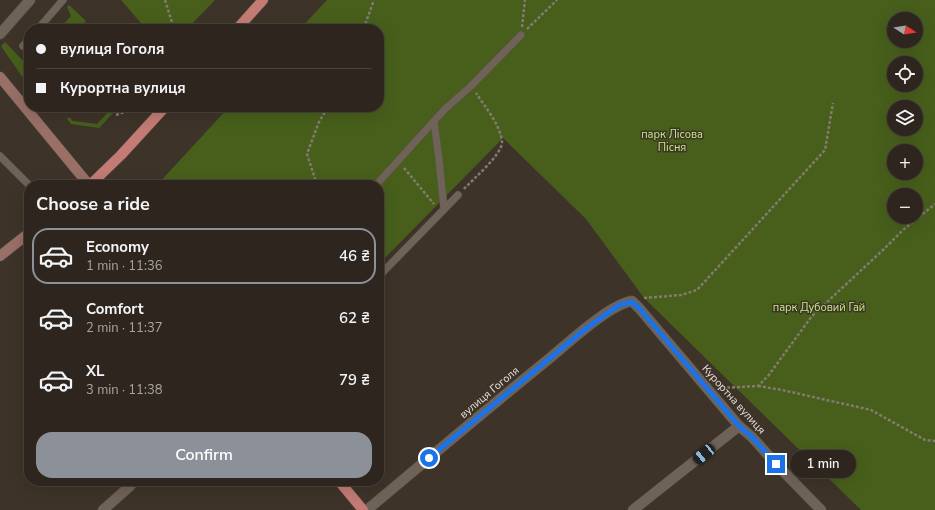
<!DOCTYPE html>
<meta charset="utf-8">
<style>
:root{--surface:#2e261e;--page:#3a322b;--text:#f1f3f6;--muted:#a7a5a4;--line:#49433c;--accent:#8c9099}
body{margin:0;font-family:"Nunito Sans",sans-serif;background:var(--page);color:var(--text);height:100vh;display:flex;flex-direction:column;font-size:15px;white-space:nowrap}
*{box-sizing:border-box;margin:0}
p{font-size:13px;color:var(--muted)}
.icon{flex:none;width:22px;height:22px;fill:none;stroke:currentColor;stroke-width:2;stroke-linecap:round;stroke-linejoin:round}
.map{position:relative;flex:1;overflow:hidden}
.details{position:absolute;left:24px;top:180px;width:360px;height:306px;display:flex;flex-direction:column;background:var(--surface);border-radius:16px;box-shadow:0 4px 16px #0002,0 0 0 1px var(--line)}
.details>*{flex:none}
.banner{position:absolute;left:24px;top:24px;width:360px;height:88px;border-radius:16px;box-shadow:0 4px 16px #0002,0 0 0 1px var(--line);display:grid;align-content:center;height:88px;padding:0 12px;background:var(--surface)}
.needle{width:26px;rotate:102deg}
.tools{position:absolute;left:887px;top:12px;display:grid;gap:8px}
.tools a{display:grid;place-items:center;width:36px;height:36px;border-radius:50%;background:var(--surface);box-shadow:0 4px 16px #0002,0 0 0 1px var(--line);font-size:20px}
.end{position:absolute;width:18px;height:18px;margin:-9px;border:5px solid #1a73e8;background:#fff;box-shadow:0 0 0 2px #fff}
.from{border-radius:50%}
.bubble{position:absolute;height:28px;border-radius:14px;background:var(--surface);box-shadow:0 4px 16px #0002,0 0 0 1px var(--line);font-size:13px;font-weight:600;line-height:28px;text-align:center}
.car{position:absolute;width:12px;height:24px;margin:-12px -6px;border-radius:5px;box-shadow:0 0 3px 1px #0007;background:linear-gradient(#222 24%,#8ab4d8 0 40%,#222 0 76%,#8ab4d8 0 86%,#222 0)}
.banner b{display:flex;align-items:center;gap:14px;height:38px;font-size:15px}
.banner b+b{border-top:1px solid var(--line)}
.banner i{width:10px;height:10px;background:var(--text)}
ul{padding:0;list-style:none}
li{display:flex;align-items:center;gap:12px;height:56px;margin:0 8px 6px;padding:0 4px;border:2px solid transparent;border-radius:16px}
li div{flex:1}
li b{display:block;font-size:15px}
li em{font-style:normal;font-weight:600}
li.on{border-color:var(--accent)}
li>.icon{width:36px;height:36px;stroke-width:1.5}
h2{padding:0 12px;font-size:18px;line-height:48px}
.cta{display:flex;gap:8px;margin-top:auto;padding:8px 12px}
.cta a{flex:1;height:46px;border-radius:16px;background:var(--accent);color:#fff;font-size:16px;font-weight:600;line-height:46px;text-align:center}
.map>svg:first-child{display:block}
</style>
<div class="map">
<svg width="935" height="510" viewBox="0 0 935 510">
<rect width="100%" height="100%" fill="#3e3328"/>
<g fill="#475f1b" fill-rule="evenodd">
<polygon points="121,0 215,0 187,29 146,29"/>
<path d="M327 0H935V510H861L644 298 586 219 503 138 379 264V185H157L229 107H379V29H300ZM894 19H916V41H894ZM894 63H916V85H894ZM894 107H916V129H894ZM894 151H916V173H894ZM894 195H916V217H894Z"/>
<polygon points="69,5 86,21 79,29 59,29 71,16 67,7"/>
<polygon points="5,42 29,67 29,82 21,75 1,46"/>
<polygon points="105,107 119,107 99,128 71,124 67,119 69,117 73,121 97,124 109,111"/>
</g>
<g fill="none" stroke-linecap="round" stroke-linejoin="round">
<g stroke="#5b5149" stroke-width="8">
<g id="lane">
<polyline points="38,29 63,0"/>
<polyline points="23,46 29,39"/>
<polyline points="434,121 439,160 444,209"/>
<polyline points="0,156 29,185"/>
<polyline points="376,185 445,109 471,86 521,35"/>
<polyline points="379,276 458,195"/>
</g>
</g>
<g stroke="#5b5149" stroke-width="11">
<g id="street">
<polyline points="0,34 30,0"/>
<polyline points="103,510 129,487 134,481"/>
<path d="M367 510C428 459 488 408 550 358 568 343 610 304 632 301L639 308 739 426 752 437 776 464 821 510"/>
<polyline points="633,510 739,426"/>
</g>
</g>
<g stroke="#5b5149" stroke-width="11">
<g id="secondary">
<polyline points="0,77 89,185"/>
<polyline points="0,256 29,233"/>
</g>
</g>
<g stroke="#5b5149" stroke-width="11">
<g id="primary">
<polyline points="237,29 263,0"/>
<polyline points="90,185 121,155 165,107"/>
<polyline points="339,481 363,510"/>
</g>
</g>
<g stroke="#847a71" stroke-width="2.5" stroke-dasharray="3 2" stroke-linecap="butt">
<polyline points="165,0 174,29"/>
<polyline points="522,27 525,0"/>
<polyline points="366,29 366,22 374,0"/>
<polyline points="527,29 557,0"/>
<polyline points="116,115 139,107"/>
<polyline points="404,168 434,204"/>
<polyline points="317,185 307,154 319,122 328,107"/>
<path d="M464 189C473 179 502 155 502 142 501 126 484 105 476 93"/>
<polyline points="644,298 681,295 697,290 825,150 833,103"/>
<polyline points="758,386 782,390 871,410 925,440 935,441"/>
<polyline points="722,388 758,386 768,376 812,316 884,249 903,230 935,204"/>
</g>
<use href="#lane" stroke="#6f6357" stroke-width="7"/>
<use href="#street" stroke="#6f6357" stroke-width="10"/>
<use href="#secondary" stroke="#996f66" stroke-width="10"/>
<use href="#primary" stroke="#c37b74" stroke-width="10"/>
</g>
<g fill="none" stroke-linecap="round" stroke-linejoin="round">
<polyline stroke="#1a73e8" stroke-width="5" points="429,458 584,330 619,305 632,302 639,308 739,426 752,437 776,464"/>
</g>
<g text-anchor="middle" stroke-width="3" stroke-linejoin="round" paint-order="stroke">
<g font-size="11" fill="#c3ee80" stroke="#3e3328">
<text x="672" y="138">парк Лісова<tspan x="672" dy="13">Пісня</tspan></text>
<text x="819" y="311">парк Дубовий Гай</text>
</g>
<g font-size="11" fill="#e7dfd9" stroke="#3e3328">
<text transform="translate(489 392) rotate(-40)" y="4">вулиця Гоголя</text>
<text transform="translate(734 399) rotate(48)" y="4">Курортна вулиця</text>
</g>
</g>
</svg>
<div class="tools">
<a><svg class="needle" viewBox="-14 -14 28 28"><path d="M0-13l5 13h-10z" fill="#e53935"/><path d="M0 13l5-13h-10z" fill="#a7a5a4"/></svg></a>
<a><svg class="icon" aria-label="locate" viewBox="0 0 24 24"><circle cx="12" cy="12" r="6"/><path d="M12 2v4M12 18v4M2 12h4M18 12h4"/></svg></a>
<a><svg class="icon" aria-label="layers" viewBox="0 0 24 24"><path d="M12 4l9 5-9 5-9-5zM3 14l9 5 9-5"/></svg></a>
<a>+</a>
<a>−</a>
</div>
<i class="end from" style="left:429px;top:458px"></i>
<i class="end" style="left:776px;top:464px"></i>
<div class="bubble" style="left:790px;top:450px;width:66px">1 min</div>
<i class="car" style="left:704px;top:454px;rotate:231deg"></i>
<div class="banner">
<b><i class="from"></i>вулиця Гоголя</b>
<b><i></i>Курортна вулиця</b>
</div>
<section class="details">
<h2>Choose a ride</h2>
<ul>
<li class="on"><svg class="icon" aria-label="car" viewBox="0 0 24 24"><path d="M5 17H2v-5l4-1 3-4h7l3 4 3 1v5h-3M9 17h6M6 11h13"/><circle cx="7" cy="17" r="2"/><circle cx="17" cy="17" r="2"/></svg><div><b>Economy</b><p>1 min · 11:36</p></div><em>46 ₴</em></li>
<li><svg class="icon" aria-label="car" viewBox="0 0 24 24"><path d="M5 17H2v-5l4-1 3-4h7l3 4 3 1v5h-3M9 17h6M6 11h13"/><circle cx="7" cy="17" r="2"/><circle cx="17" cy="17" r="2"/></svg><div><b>Comfort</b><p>2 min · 11:37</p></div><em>62 ₴</em></li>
<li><svg class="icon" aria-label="car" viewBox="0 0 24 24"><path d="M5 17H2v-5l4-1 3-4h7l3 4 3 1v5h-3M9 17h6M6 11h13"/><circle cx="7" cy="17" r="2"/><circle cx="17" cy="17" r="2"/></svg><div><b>XL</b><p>3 min · 11:38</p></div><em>79 ₴</em></li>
</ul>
<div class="cta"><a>Confirm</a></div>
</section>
</div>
